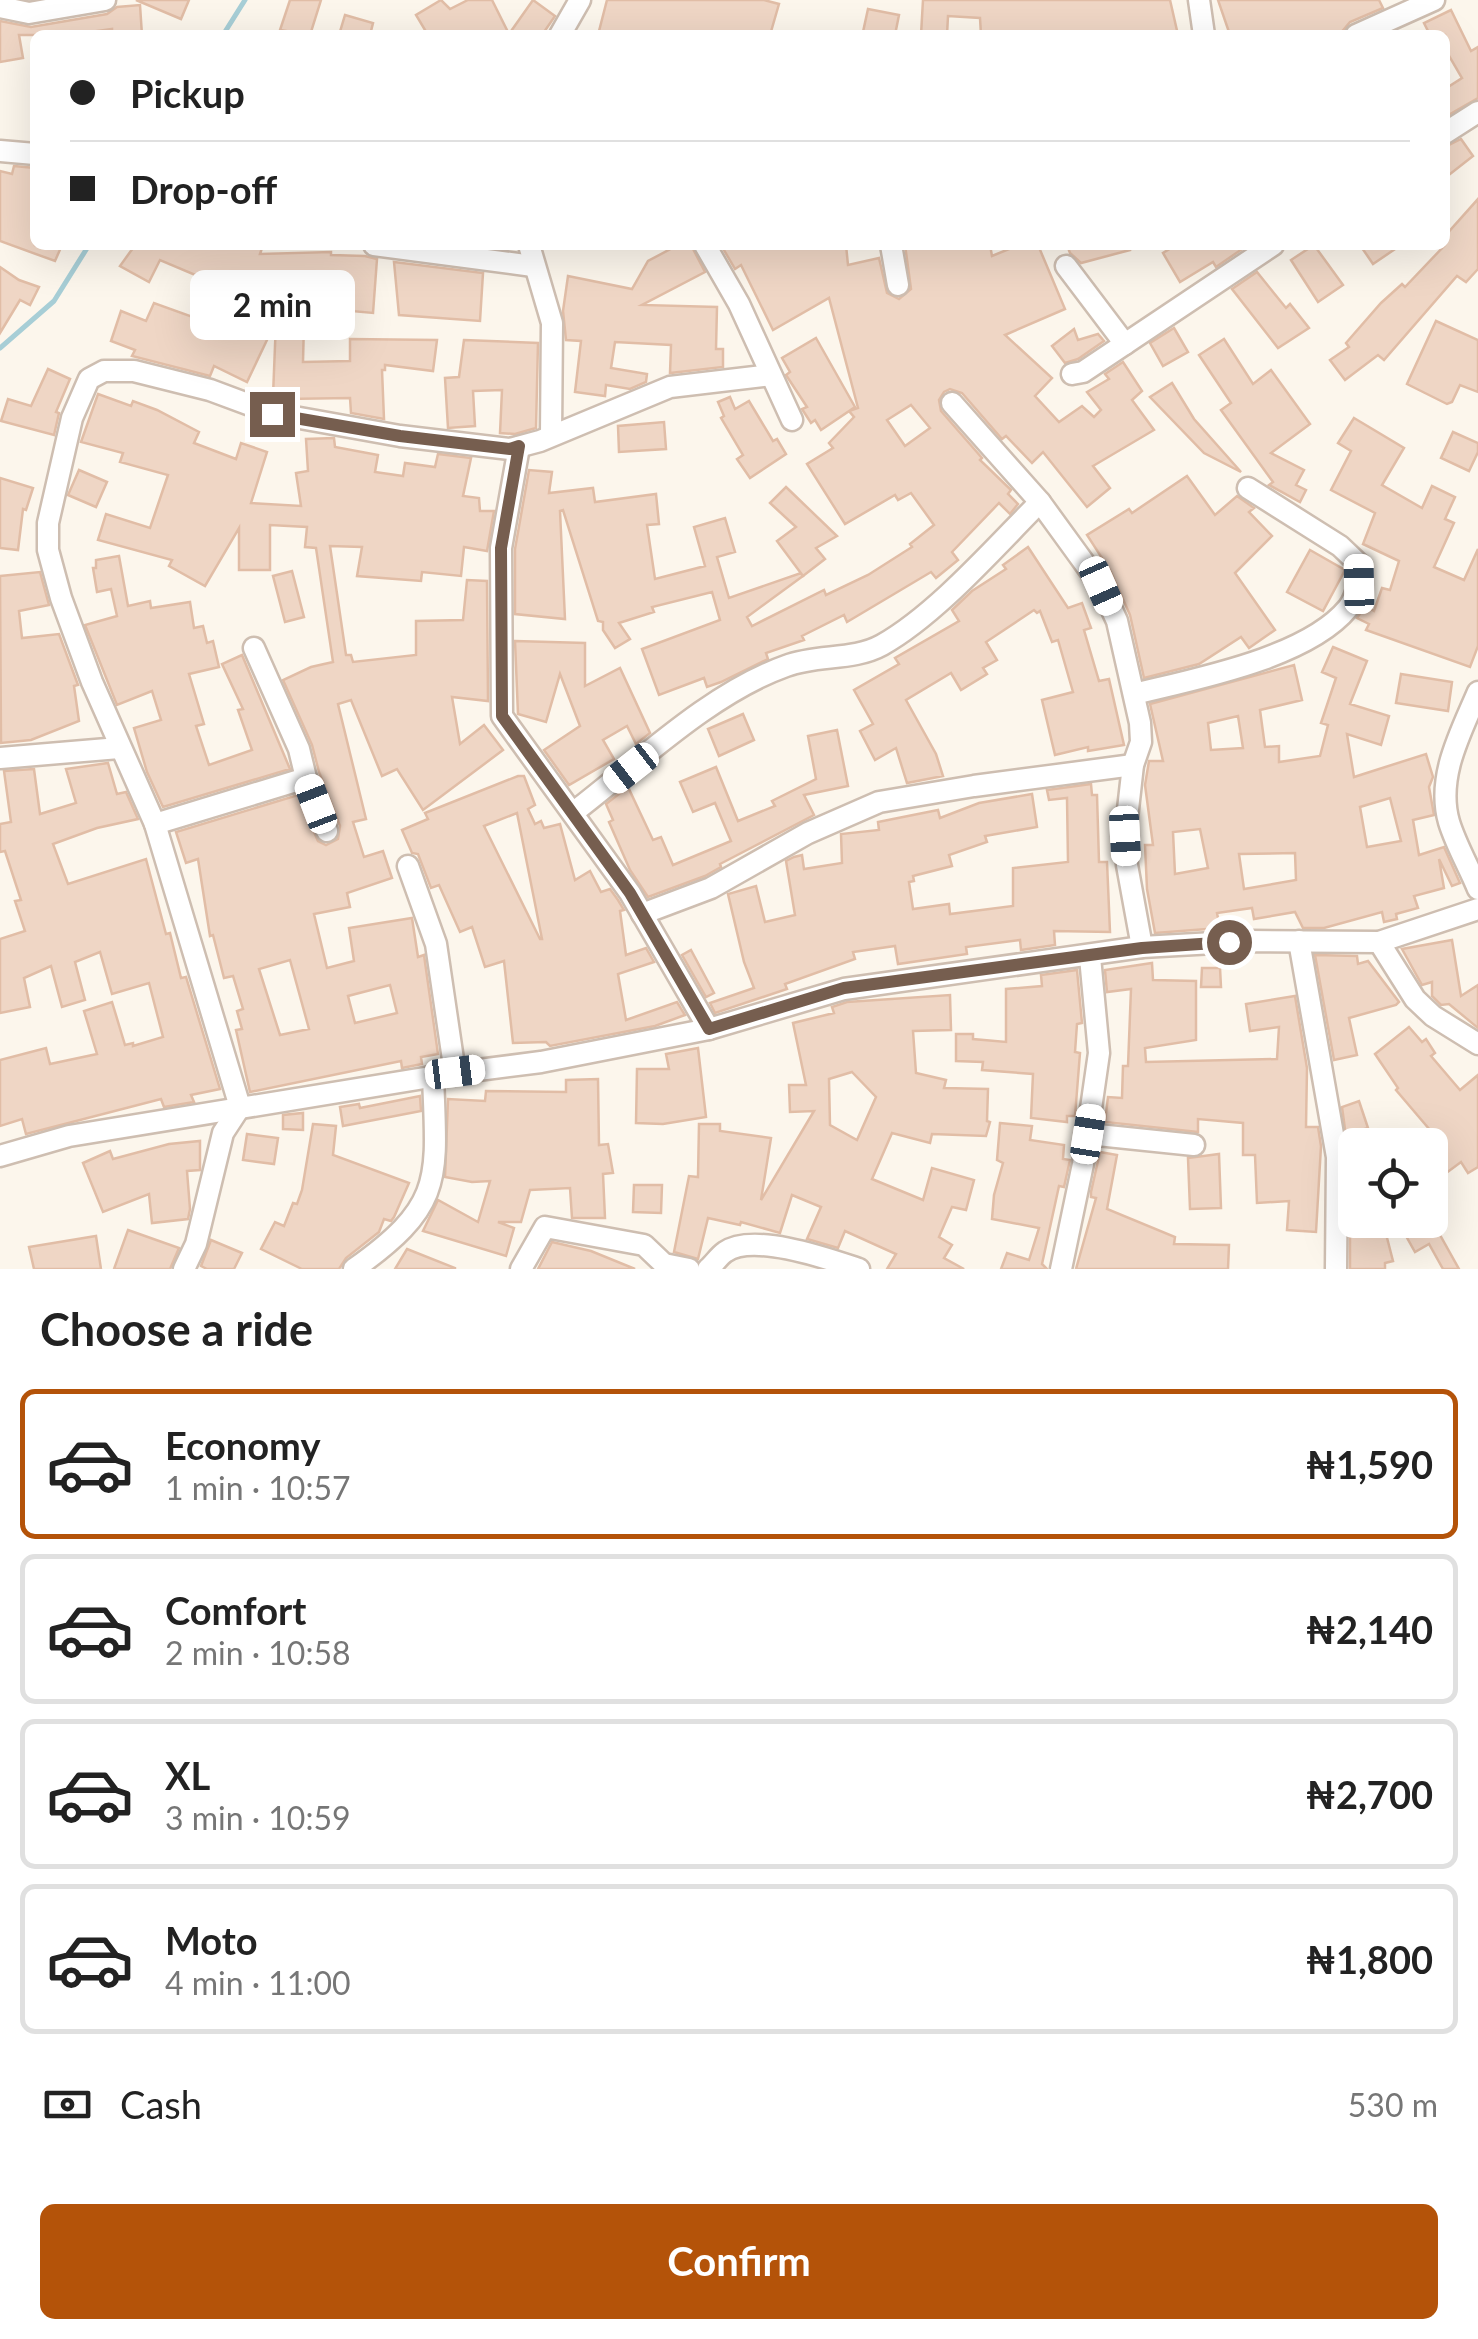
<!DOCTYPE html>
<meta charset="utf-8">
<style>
:root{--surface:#fff;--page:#f2f2f2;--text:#222;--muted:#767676;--line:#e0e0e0;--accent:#b45309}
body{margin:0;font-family:Lato,sans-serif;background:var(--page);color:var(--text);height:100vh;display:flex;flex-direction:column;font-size:38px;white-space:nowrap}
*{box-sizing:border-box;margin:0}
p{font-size:32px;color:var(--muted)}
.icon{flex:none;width:55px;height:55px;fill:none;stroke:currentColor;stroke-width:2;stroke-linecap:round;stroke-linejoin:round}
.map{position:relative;height:1269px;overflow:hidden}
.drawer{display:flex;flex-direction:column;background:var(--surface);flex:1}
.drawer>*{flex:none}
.banner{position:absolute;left:30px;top:30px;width:1420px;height:220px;border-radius:15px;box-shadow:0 10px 40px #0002;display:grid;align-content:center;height:220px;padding:0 40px;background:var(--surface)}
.buttons{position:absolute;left:1338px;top:1128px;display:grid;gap:20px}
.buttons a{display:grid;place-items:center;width:110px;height:110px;border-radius:15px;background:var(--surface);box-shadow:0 10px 40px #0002;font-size:50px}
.end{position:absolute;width:45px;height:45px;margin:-22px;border:12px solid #765e4f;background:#fff;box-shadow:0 0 0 5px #fff}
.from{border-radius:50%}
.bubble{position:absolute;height:70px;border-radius:15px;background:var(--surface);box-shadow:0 10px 40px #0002;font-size:32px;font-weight:700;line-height:70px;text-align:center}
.car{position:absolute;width:30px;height:60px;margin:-30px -15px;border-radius:12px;box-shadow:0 0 8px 2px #0007;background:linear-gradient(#fff 24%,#345 0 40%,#fff 0 76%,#345 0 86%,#fff 0)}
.banner b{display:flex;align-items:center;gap:35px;height:95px;font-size:38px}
.banner b+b{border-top:2px solid var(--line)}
.banner i{width:25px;height:25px;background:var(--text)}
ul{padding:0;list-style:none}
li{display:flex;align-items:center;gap:30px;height:150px;margin:0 20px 15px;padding:0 20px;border:5px solid var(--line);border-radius:15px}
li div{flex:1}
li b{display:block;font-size:38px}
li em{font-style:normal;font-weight:700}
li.current{border-color:var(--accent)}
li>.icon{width:90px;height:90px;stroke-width:1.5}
h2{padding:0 40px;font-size:45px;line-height:120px}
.pay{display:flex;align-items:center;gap:25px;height:110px;padding:0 40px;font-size:38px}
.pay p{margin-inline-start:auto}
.action{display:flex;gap:20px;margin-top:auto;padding:20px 40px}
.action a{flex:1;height:115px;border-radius:15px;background:var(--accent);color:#fff;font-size:40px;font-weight:700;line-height:115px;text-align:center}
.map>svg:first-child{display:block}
</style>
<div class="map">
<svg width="1478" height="1269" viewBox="0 0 1478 1269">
<rect width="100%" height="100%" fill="#fcf6ec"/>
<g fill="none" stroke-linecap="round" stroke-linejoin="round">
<g stroke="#a7ced6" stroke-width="5">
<polyline points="223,35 245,0"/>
<polyline points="0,348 54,301 89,245"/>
</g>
</g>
<g fill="#efd6c5" stroke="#e1bda6" stroke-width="2.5" fill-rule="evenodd">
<polygon points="136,0 189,0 181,19"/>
<polygon points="290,0 321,0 310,35 280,30"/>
<polygon points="441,0 450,9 468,0 492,0 509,34 533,0 555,16 542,35 428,35 416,15"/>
<polygon points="607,0 764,0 779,4 770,35 598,35"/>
<polygon points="923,0 1170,0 1178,35 981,35 980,18 948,16 947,35 921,35"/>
<polygon points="1218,0 1379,0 1383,8 1350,22 1339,35 1230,35"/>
<polygon points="140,5 142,35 112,35 112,29 69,35 19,35 23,58 0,62 0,21 31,27 107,14 117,7"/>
<polygon points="868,9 899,15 895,35 863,32"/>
<polygon points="1451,10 1471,51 1478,47 1478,98 1445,117 1445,89 1462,78 1445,49 1445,35 1430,35 1424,23"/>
<polygon points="345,15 373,23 370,35 339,35"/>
<polygon points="1461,139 1473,156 1445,178 1445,147"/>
<polygon points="14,166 35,168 35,245 62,245 55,261 0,241 0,171 12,174"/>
<polygon points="1478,199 1478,269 1466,282 1457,276 1384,360 1378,355 1345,380 1330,360 1349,347 1346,343 1381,303 1402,284 1405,287 1445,245 1445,236"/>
<polygon points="125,245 263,245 260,254 331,252 331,255 365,256 377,259 373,313 330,309 330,323 304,322 303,362 350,361 350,339 437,340 433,371 385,365 385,370 382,370 384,419 351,413 350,398 285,399 286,396 273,396 276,321 247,382 214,366 210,376 132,356 135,350 111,341 121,311 146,321 154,303 198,319 212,282 160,260 149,282 120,266 133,248"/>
<polygon points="678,245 691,245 705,272 642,305 717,307 716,349 723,349 723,367 670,373 671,345 615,342 611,368 647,374 646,382 630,389 606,385 605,396 575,392 581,341 566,340 563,311 568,276 632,289 648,261"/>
<path d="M721 245H846L848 265 879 258 887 293 899 299 911 289 905 245H990L992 256 1019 245H1038L1065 309 1005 335 1052 378 1035 396 1059 422 1082 406 1094 417 1101 410 1087 392 1109 379 1105 374 1123 362 1142 391 1132 400 1154 430 1093 466 1110 488 1087 507 1043 452 1032 463 1006 436 1002 439 962 393 950 389 944 392 939 400 941 411 982 458 980 460 1011 490 1008 494 1018 504 1010 514 999 503 952 552 958 560 936 578 931 572 847 622 844 615 802 636 804 640 766 653 768 659 721 682 707 687 704 678 659 695 642 649 720 620 712 592 652 607 654 612 619 623 630 639 615 648 603 630V622L598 621 563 510 560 511 565 619 515 614V549L529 470 552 472 549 493 593 488 595 502 656 494 659 524 647 525 655 579 705 566 694 527 725 518 735 552 717 557 729 598 801 573 803 576 747 617 752 626 824 590 826 595 868 575 912 547 910 544 934 525 911 493 898 500 895 495 845 524 807 464 833 448 829 443 854 417 849 411 858 408 829 298 773 330 741 265 735 269ZM911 405 930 428 905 446 887 420Z"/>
<polygon points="1067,245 1129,245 1130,250 1081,263 1070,253"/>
<polygon points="1176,245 1248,245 1216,267 1213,262 1180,282 1163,253"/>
<polygon points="1314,245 1343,285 1318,302 1291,260"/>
<polygon points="1360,245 1401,245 1373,264"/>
<polygon points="394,262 483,273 480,321 399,315"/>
<polygon points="0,267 19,280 39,287 30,305 20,300 0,333"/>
<polygon points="1257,272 1286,308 1290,304 1309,328 1278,348 1232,289"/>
<polygon points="1436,321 1478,340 1478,392 1460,385 1452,402 1447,404 1407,384"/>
<polygon points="1174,328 1188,352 1163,366 1150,343"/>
<polygon points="1074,329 1078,340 1098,334 1104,341 1078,359 1065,363 1052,346"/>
<polygon points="816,338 855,407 821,430 815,420 811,423 802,409 807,407 786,375 790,372 782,358"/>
<polygon points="1224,339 1253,384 1271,370 1310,424 1271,453 1304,470 1296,485 1306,490 1300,502 1269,485 1273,482 1221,410 1231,403 1199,355"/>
<polygon points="464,340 538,343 536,428 515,434 500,433 502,390 473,391 475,426 448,428 445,378 459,377"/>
<polygon points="48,369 70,379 56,412 59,413 54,435 1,421 8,399 31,406"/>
<polygon points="1172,383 1194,419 1241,472 1204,453 1150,397"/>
<path d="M98 394 131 406 133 401 157 410 199 432 194 443 236 459 241 443 267 452 251 503 301 506 296 473 308 471 306 439 334 438 335 447 378 455 375 472 403 476 405 463 435 467 438 454 471 458 463 496 479 498 480 511H494L487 551 464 547 461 576 422 572 421 581 357 576 362 547 330 546 346 655H351L353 662 416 655V621L463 620 467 580 487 581 488 701 452 697 460 744 484 725 503 750 423 810 397 769 382 776 351 700 338 704 366 819 353 822 364 857 383 851 392 878 347 893 350 907 314 914 327 968 354 961 349 928 412 918 418 957 424 955 438 1054 421 1057 422 1064 402 1068 401 1061 250 1092 236 1030 242 1029 237 1011 243 1009 233 976 224 978 213 935 210 936 198 859 186 863 176 832 298 795 318 841 326 845 338 839 340 826 319 772 312 745 283 680 311 667 333 662 316 548 305 547 307 527 270 525V570H239V528L205 586 169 566 172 560 98 540 106 514 150 528 168 475 120 462 123 453 81 442ZM290 960 309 1029 280 1035 259 969ZM390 985 397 1013 355 1023 348 996Z"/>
<polygon points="730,397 735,409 749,401 773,441 777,439 786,454 750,478 737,459 743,455 721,418 724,416 718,402"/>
<polygon points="1354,418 1404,448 1382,485 1422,508 1432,486 1455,497 1445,519 1454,523 1434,567 1464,580 1478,549 1478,646 1470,667 1366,630 1369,624 1357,618 1365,606 1374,611 1382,588 1390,590 1399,561 1363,544 1375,513 1331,490 1351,451 1338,443"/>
<polygon points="664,422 666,449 619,452 618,426"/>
<polygon points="1453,432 1478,443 1478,452 1469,471 1441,458"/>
<polygon points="79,470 107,482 96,507 68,495"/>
<polygon points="1187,476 1215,515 1237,496 1254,508 1249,512 1272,536 1235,573 1275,630 1249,648 1241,637 1199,664 1144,678 1130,615 1110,570 1107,571 1099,559 1102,558 1087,535 1129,509 1132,513"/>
<polygon points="0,478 33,488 26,510 23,509 18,550 0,548"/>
<polygon points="786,487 837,536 816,548 825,559 803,576 777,541 796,527 770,503"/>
<polygon points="1028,547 1068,608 1082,603 1091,628 1084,630 1099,681 1109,679 1124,745 1088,751 1088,747 1055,755 1042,700 1073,692 1058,640 1052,642 1040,611 1037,613 1034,610 986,642 997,660 983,668 987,674 961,690 951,673 906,700 936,754 943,776 907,783 896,748 875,760 860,731 873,724 854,690 899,664 895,658 959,621 952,610 972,591 1006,569 1003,565"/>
<polygon points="1310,550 1345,570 1323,611 1287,592"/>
<polygon points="119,556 128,606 150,601 151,608 190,602 194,628 203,626 207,643 213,641 219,667 189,674 204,724 196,726 209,765 252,750 238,710 243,709 222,664 242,655 290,769 163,807 147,772 134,728 161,720 152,691 117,705 85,625 117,616 111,589 97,592 93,568 96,568 96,560"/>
<polygon points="292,571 304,617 285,622 273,576"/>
<polygon points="40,572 49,605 19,611 22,638 59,634 78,685 74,686 79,721 31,740 1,743 0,576"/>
<polygon points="515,641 585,643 585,686 620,668 650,733 636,744 627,726 603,740 614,759 569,785 544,750 580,726 560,674 546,722 518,714"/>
<path d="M1333 647 1367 661 1350 704 1389 716 1381 745 1347 734 1354 777 1426 754 1433 777 1429 787 1434 815 1413 820 1419 855 1444 847 1460 883 1452 886 1439 859 1444 888 1414 896 1418 908 1396 914 1397 919 1384 922 1382 912 1324 928H1303L1295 912 1254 919 1252 908 1217 913 1220 928 1155 933 1147 889 1145 845H1153L1145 785 1149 761H1163L1150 704 1294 665 1302 700 1260 710 1265 747 1279 746V762L1320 756 1328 725 1321 723 1336 678 1322 672ZM1238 716 1243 748 1211 750 1208 723ZM1390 798 1401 841 1367 847 1360 807ZM1200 829 1208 868 1175 874 1173 832ZM1295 853 1296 880 1244 889 1239 854Z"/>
<polygon points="1401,674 1452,682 1448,711 1396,703"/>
<polygon points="743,714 754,740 719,756 708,729"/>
<polygon points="837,730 848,786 804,795 814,815 720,864 721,867 705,876 648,897 630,870 609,822 613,820 606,804 628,787 653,840 661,837 673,865 731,841 715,803 693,812 680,782 716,767 738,821 775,806 772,801 816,779 808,736"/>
<polygon points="108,763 117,794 126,792 138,819 97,828 53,844 68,884 146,859 166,934 170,933 181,978 186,977 220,1089 191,1095 194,1102 164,1107 161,1099 26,1134 22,1119 0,1126 0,1060 46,1048 50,1064 97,1054 84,1011 112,1002 125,1045 133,1043 133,1046 163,1037 149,983 112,994 100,952 75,962 85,1000 62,1007 51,966 24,978 30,1007 0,1013 0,939 25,931 15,901 21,900 5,851 0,852 0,824 11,822 4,771 34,769 40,814 76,803 66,769"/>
<path d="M518 776H524L535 805 528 809 535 824 541 821 544 828 560 824 575 880 590 871 601 892 610 889 618 900 624 910 620 911 626 955 646 948 654 962 618 974 626 1020 677 1002 685 1015 655 1026 550 1046 546 1042 513 1043 504 961 485 967 472 927 460 932 439 885 431 888 418 854 412 853 402 830 428 819 425 813ZM517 813 542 939H540L484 826Z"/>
<polygon points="1091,784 1092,795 1097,795 1099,862 1107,862 1110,932 1054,931 1055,945 1021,950 1020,940 966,947 967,954 898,964 895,946 853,952 855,959 785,984 787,989 715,1013 710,1003 754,988 744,962 728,894 756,886 765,922 795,915 786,861 794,857 802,855 804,869 842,863 841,834 879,830 878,822 938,810 940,818 979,803 1032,794 1037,827 985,836 987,842 949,855 952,866 913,876 914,881 909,882 913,909 949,904 950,914 1013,906 1013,868 1068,862 1067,798 1049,800 1047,790"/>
<polygon points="1452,940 1461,996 1478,985 1478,1028 1449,1004 1441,1005 1432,996 1432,982 1422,985 1402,949"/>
<polygon points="691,950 714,993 706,997 682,955"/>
<polygon points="1315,955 1357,956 1358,964 1368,961 1399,1002 1396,1005 1349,1018 1357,1055 1334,1060"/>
<polygon points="1152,963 1153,980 1196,981 1196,1040 1145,1048 1146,1062 1277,1059 1279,1027 1250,1031 1246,1004 1295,996 1307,1068 1306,1127 1318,1127 1321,1146 1316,1232 1287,1230 1289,1201 1257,1203 1255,1155 1243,1155 1243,1123 1198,1119 1198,1132 1105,1122 1108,1097 1122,1098 1123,1066 1128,1066 1131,989 1107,992 1105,970"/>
<polygon points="1202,968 1220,968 1221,987 1201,987"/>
<polygon points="1077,970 1082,1023 1077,1024 1075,1052 1080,1053 1075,1116 1067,1116 1067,1122 1031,1118 1033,1074 982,1070 983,1062 956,1061 956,1034 973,1034 973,1039 1006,1042 1006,989 1042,986 1041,975"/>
<path d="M950 995 951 1030 913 1031 916 1073 946 1080 944 1088 988 1089 987 1121 990 1122 986 1136 932 1134 930 1143 892 1133 872 1179 923 1200 932 1168 974 1180 966 1210 952 1207 939 1237 952 1245 944 1258 964 1269H887L896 1254 845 1231 838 1248 807 1239 821 1207 792 1195 780 1233 741 1222 740 1225 708 1218 698 1259 674 1252 689 1176 698 1177 699 1124H720V1131L771 1138 761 1200 814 1111 790 1112 789 1085H806L793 1023 834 1013 832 1007 847 1002ZM852 1072 876 1097 857 1140 830 1125 829 1079Z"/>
<polygon points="1409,1027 1422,1042 1426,1039 1435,1053 1431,1056 1460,1090 1478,1075 1478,1167 1468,1173 1461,1162 1430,1185 1430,1145 1410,1145 1430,1130 1396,1090 1398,1088 1375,1054"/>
<polygon points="698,1048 706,1117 663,1124 636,1123 637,1069 669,1069 666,1054"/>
<polygon points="598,1079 599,1145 608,1144 613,1173 603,1174 605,1218 572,1218 570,1188 530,1190 521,1222 498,1222 514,1228 506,1256 423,1231 438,1200 478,1222 490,1181 472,1182 445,1177 448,1099 485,1101 486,1091 566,1092 566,1080"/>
<polygon points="420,1096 421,1111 343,1126 340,1107 359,1104 360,1108"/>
<polygon points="1359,1101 1368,1128 1362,1130 1372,1145 1355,1145 1355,1181 1351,1174 1342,1107"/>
<polygon points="303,1113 303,1130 283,1129 283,1115"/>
<polygon points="1000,1123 1032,1126 1030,1140 1064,1145 1063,1159 1070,1160 1064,1187 1059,1186 1042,1264 1047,1269 1001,1269 1007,1253 1029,1260 1039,1228 992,1219 994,1195 1003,1163 997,1160"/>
<polygon points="313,1124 336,1126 333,1155 409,1183 394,1217 391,1221 384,1219 379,1232 346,1258 339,1269 302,1269 261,1249 275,1222 284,1226 293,1203 297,1204 302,1190"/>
<polygon points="247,1134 278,1138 274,1164 243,1160"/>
<polygon points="200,1141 200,1170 187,1171 190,1209 188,1219 152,1223 149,1194 103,1212 83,1163 110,1151 113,1159 169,1144"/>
<polygon points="1100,1152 1117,1155 1107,1209 1175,1237 1174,1244 1229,1245 1228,1269 1076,1269 1096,1198 1091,1197 1091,1192"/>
<polygon points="1219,1154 1221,1208 1190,1209 1188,1158"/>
<polygon points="634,1185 662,1185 661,1213 633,1212"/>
<polygon points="1355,1196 1355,1220 1376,1220 1381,1231 1385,1230 1393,1261 1385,1263 1385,1269 1350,1269 1350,1198"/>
<polygon points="1430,1217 1459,1269 1443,1269 1429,1244 1415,1252 1401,1227 1414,1220 1430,1220"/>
<polygon points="128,1230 179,1248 170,1269 114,1269"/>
<polygon points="96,1236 101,1269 34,1269 29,1247"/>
<polygon points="211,1240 242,1253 234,1269 207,1269 201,1266"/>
<polygon points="552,1242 591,1251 635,1269 538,1269"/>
<polygon points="407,1249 455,1268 455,1269 395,1269"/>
</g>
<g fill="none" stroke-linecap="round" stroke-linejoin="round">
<g stroke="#cebeb1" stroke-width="25">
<g id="minor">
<polyline points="1199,0 1204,35"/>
<polyline points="0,7 29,13 105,0"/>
<polyline points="560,35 580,0"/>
<polyline points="1356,35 1434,0"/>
<polyline points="1445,133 1478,112"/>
<polyline points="0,151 35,154"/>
<polyline points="374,245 533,266"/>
<polyline points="529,245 552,323 551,434"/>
<polyline points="705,245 739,304 792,420"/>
<polyline points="891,245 898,285"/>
<polyline points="1066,266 1125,344"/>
<polyline points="1072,374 1083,372 1273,245"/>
<polyline points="952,403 1040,502 1101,586 1117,621 1140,723 1141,742 1133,765 1125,836 1127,865 1142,947"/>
<polyline points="519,447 501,548 502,716 630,893 709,1029"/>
<polyline points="254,648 299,749 306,778 327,831"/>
<path d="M1478 692C1461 732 1436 777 1449 822 1456 845 1469 867 1478 889"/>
<path d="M1134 694C1195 679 1307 658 1348 608 1358 595 1359 580 1359 564L1340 546 1248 488"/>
<polyline points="0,758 119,748"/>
<path d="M574 812C638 763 710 693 786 666 818 654 853 661 882 645 937 614 995 547 1040 502"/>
<polyline points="155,824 306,778"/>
<polyline points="408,866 436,944 455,1073"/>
<polyline points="642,914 711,888 808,833 879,802 974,786 1133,765"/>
<polyline points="1299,941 1337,1157 1336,1269"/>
<polyline points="1379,942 1415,999 1433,1016 1478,1044"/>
<polyline points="1088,1134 1194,1145"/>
<polyline points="0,1156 69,1136 455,1073 541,1062 709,1029 844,989 1142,947 1250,941 1379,942 1478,909"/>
<polyline points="184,1269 196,1244 223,1133 240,1107 155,824 92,682 61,598 48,550 48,523 72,418 89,379 104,371 134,371 210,390 272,413 400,436 510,449 540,441 670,387 771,375"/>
<path d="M354 1269C444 1205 437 1180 433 1077"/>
<polyline points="521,1269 545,1227 644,1245 664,1264 689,1269"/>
<path d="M708 1269C714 1264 719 1256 725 1252 753 1232 829 1259 859 1269"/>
<polyline points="1061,1269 1083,1164 1099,1053 1090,957"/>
</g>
</g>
<use href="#minor" stroke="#fff" stroke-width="20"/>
</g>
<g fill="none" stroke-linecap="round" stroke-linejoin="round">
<polyline stroke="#765e4f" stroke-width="12" points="272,414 400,436 510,449 519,446 501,548 502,716 630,893 709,1029 844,988 1142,948 1229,942"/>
</g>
</svg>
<div class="buttons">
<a><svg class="icon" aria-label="locate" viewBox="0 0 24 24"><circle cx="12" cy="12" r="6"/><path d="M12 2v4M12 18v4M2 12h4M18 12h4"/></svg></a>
</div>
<i class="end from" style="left:1229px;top:942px"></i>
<i class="end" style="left:272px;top:414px"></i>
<div class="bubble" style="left:190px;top:270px;width:165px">2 min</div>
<i class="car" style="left:1359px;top:584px;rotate:359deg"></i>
<i class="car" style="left:1101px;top:586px;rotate:156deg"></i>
<i class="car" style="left:631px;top:768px;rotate:232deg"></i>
<i class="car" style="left:316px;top:804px;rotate:339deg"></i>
<i class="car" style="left:1125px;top:836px;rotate:177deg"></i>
<i class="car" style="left:455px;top:1072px;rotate:83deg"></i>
<i class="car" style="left:1088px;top:1134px;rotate:9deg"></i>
<div class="banner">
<b><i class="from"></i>Pickup</b>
<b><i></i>Drop-off</b>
</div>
</div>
<section class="drawer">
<h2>Choose a ride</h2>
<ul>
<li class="current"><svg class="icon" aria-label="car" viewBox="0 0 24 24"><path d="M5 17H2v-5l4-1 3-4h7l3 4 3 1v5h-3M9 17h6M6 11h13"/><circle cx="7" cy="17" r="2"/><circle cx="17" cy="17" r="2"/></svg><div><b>Economy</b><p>1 min · 10:57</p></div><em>₦1,590</em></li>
<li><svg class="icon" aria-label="car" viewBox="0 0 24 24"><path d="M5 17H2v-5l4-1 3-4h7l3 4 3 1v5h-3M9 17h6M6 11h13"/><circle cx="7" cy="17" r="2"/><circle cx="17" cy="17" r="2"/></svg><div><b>Comfort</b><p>2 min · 10:58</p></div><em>₦2,140</em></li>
<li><svg class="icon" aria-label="car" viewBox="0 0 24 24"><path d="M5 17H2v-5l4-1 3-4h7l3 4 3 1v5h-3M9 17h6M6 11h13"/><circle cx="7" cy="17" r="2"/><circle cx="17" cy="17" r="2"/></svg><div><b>XL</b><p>3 min · 10:59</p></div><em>₦2,700</em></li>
<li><svg class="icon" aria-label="car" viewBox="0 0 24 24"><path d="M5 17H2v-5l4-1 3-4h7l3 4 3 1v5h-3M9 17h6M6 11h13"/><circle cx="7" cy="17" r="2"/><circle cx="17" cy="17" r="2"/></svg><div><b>Moto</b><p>4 min · 11:00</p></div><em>₦1,800</em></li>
</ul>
<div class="pay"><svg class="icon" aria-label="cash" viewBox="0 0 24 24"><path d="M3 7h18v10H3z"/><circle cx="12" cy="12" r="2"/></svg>Cash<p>530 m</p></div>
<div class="action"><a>Confirm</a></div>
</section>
